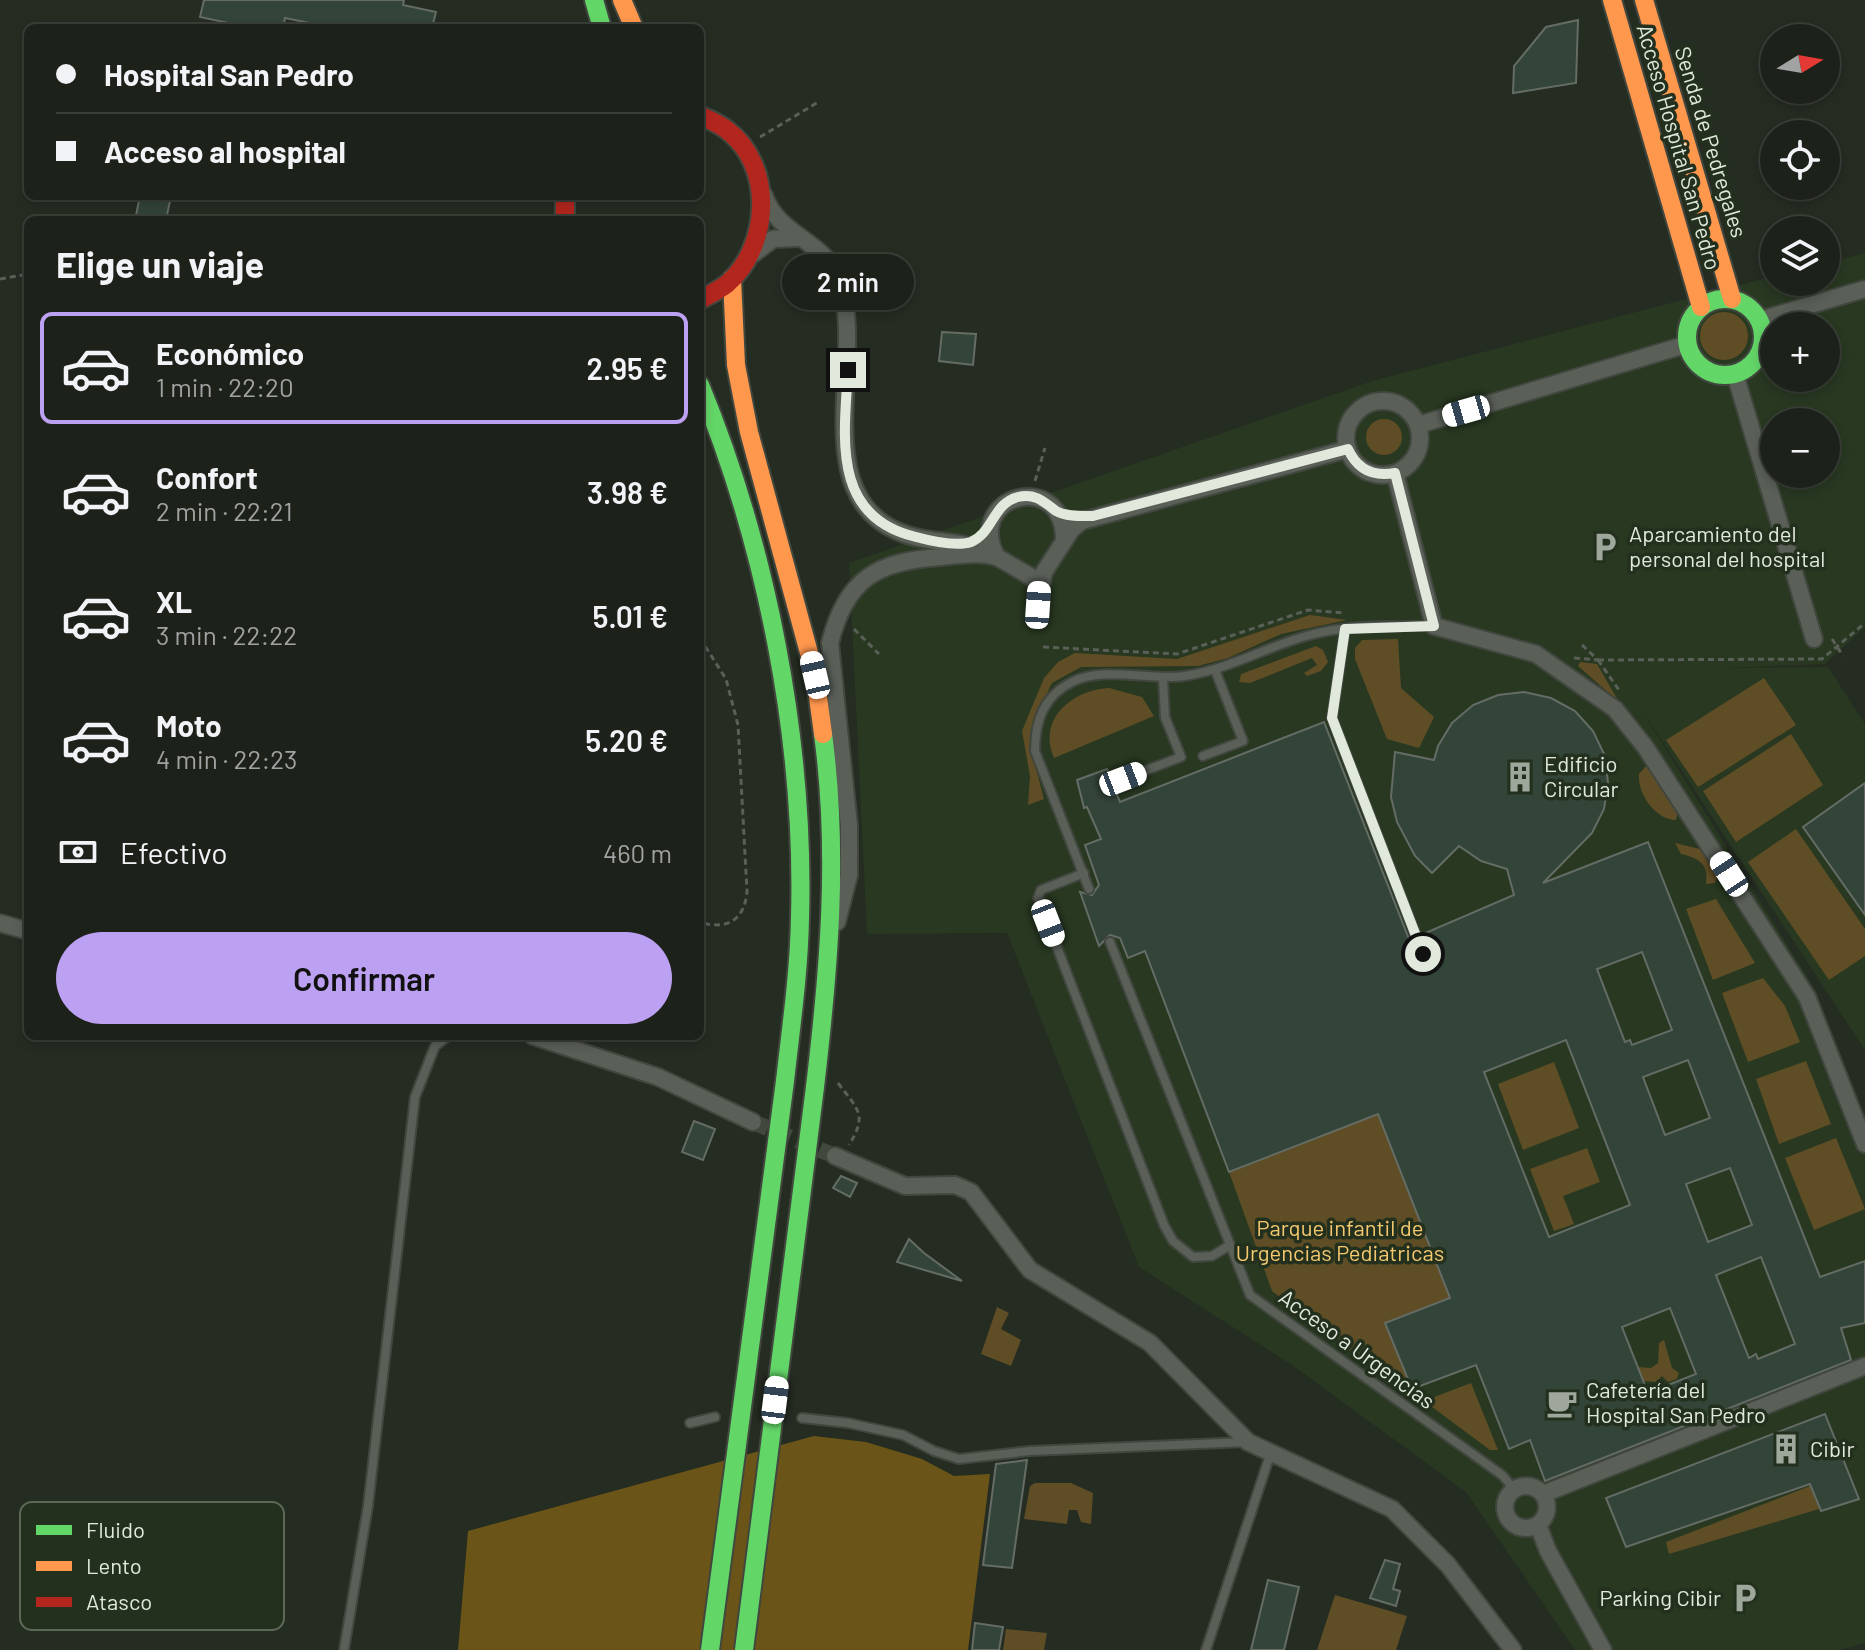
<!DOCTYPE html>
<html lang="es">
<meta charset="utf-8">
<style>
:root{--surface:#1c211a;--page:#292e27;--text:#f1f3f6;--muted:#a0a3a2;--line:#3a3e39;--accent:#bca0f2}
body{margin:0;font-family:Barlow,sans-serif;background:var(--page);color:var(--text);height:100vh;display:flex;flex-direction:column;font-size:30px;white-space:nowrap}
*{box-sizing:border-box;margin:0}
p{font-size:26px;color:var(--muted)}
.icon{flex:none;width:44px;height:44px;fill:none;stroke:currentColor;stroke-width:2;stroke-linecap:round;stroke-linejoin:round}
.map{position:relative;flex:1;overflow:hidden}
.drawer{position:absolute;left:24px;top:216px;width:680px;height:824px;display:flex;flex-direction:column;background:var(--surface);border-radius:12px;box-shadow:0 4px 12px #0003,0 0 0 2px var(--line)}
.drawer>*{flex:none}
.top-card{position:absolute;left:24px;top:24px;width:680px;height:176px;border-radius:12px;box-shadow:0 4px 12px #0003,0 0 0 2px var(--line);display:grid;align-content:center;height:176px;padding:0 32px;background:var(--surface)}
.needle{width:52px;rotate:79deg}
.fabs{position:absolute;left:1760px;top:24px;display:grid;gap:16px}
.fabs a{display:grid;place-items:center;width:80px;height:80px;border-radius:50%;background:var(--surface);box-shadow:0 4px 12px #0003,0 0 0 2px var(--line);font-size:40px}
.end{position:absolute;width:36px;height:36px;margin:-18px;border:10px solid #e1e9dd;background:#111;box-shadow:0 0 0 4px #111}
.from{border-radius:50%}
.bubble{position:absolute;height:56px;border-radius:28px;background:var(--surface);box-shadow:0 4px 12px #0003,0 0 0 2px var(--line);font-size:26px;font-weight:600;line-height:56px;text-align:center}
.car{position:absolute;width:24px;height:48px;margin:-24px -12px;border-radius:10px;box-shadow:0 0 6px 2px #0007;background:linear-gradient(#fff 24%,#345 0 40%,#fff 0 76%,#345 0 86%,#fff 0)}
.top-card b{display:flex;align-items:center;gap:28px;height:76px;font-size:30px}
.top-card b+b{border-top:2px solid var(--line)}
.top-card i{width:20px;height:20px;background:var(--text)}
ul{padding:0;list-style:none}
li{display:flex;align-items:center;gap:24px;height:112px;margin:0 16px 12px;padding:0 16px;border:4px solid transparent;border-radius:12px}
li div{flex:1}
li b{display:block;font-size:30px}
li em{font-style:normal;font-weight:600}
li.active{border-color:var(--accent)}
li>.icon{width:72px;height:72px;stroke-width:1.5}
h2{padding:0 32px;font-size:36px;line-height:96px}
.pay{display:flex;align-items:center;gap:20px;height:88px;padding:0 32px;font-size:30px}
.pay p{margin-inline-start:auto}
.button{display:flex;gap:16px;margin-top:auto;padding:16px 32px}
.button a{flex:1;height:92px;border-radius:48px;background:var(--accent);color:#111;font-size:32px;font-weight:600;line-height:92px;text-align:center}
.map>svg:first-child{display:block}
</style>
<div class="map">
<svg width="1865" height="1650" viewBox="0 0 1865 1650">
<rect width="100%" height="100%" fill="#252c22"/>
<path fill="#283821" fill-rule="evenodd" d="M1865 253V627L1825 664 1720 668 1828 667 1865 724V1050L1641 709 1816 991 1865 1116V1643L1840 1650H1575L1466 1492 1292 1365 1139 1267 1007 933 867 934 849 563 1372 381 1774 276V282H1826V263ZM1774 326H1826V378H1774ZM1774 422H1826V474H1774Z"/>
<g fill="#5f4e25">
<circle cx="1724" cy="336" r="24"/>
<circle cx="1384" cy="437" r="18"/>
<polygon points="1310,615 1347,620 1281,634 1228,658 1198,666 1081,667 1052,683 1035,719 1030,746 1044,799 1028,805 1030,776 1022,731 1044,678 1058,662 1075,653 1177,659"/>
<polygon points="1398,639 1401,688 1434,717 1419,748 1387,739 1355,659 1355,648 1362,640"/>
<polygon points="1316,646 1323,650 1328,662 1321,671 1307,676 1304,673 1317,665 1312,658 1250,683 1239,682 1241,674"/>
<polygon points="1580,662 1597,664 1619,702 1578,666"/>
<polygon points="1764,678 1796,725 1698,787 1666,740"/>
<path d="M1109 688 1142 697 1154 716 1054 758C1037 719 1072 690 1109 688Z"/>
<polygon points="1791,734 1823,785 1736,842 1703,791"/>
<path d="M1647 765 1678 810 1676 820C1656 820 1637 794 1639 774Z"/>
<polygon points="1796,829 1865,929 1865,956 1829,980 1748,862"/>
<path d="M1675 843 1704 850 1718 874 1715 883 1706 884C1709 865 1700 858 1681 854Z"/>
<polygon points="1716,899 1755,963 1713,980 1686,909"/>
<polygon points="1763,978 1785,1006 1800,1042 1748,1062 1722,993"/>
<polygon points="1806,1061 1831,1124 1779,1144 1756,1079"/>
<polygon points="1554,1062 1579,1128 1523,1150 1498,1084"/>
<polygon points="1378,1114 1450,1297 1386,1323 1412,1389 1403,1392 1272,1291 1229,1172"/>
<polygon points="1836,1138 1865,1209 1814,1230 1785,1158"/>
<polygon points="1587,1148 1600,1182 1563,1196 1574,1224 1554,1231 1530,1169"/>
<polygon points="997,1307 1009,1313 1001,1329 1021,1340 1011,1366 981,1354"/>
<polygon points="1664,1340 1672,1368 1679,1373 1677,1379 1668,1382 1662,1376 1656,1382 1644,1381 1638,1367 1651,1368 1658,1363 1659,1343"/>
<polygon points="1471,1383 1498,1450 1490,1450 1424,1401"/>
<polygon points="1035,1483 1071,1483 1093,1493 1091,1524 1081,1522 1077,1510 1069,1510 1067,1524 1024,1519 1030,1486"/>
<polygon points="1810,1486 1819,1509 1669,1554 1666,1542"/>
<polygon points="1335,1595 1407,1616 1396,1650 1317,1650"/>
<polygon points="1006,1629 1047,1633 1044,1650 1003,1650"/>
</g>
<polygon fill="#6a5417" points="814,1436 866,1442 922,1459 954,1476 990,1474 968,1650 458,1650 468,1531"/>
<g fill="#334439" stroke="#646c65" stroke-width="2" fill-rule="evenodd">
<polygon points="204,0 404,0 403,5 436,12 432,28 334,28 285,18 283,28 252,28 200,17"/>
<polygon points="1578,20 1576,83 1513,93 1514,66 1546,27"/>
<polygon points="140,196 171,196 166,220 135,220"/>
<polygon points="942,332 976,334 973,365 939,361"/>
<path d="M1524 692 1551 698 1575 711 1593 731 1605 756 1608 783 1604 809 1592 833 1543 883 1648 842 1820 1277 1865 1261V1323L1841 1328 1851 1360 1545 1481 1530 1440 1509 1449 1476 1365 1412 1389 1385 1323 1450 1298 1378 1114 1229 1172 1145 951 1128 958 1120 938 1110 935 1099 946 1080 892 1092 895 1099 885 1085 845 1101 839 1087 807 1084 808 1077 780 1107 769 1120 802 1324 722 1416 957 1426 960 1430 952 1423 934 1514 895 1507 869 1481 861 1459 846 1432 873 1415 856 1397 822 1391 797 1395 752 1434 760 1438 746 1452 723 1473 705 1498 695ZM1642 952 1672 1030 1632 1045 1630 1040 1625 1042 1597 969ZM1566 1040 1630 1205 1549 1237 1484 1072ZM1688 1060 1710 1118 1665 1135 1643 1077ZM1730 1168 1752 1225 1708 1242 1686 1184ZM1761 1257 1795 1344 1758 1359 1756 1354 1749 1358 1716 1275ZM1670 1308 1696 1374 1648 1393 1622 1327Z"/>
<polygon points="1865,783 1865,915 1803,827"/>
<polygon points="694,1121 715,1129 703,1160 682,1152"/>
<polygon points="841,1176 857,1183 850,1197 833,1188"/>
<polygon points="909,1239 924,1253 962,1281 897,1262"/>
<polygon points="1825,1414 1859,1499 1821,1511 1810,1484 1626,1547 1606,1498"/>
<polygon points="1027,1460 1012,1568 983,1565 996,1464"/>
<polygon points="1385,1560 1400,1564 1393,1589 1400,1591 1396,1606 1370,1598"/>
<polygon points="1268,1580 1299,1587 1284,1650 1251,1650"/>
<polygon points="975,1623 1003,1627 999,1650 972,1650"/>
</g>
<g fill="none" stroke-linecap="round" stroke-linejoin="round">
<polyline stroke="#41483e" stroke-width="16" stroke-dasharray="16 8" stroke-linecap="butt" points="753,1122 835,1156"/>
<g stroke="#41473e" stroke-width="12">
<g id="lane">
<polyline points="1345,629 1332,718 1423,954"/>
<polyline points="1203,756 1243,741 1215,670"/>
<polyline points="1123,779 1181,757 1165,717 1163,678"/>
<polyline points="1084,873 1041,890 1038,898 1164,1225 1173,1241 1193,1257 1212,1256 1230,1245"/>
<path d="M1089 889 1035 751C1035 720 1044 695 1074 681 1106 666 1149 681 1184 676 1227 670 1264 648 1306 636 1347 624 1392 626 1434 626"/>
<polyline points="1110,942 1250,1295 1502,1475 1514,1489"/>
<polyline points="802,1418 848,1423 903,1435 934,1451 959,1459 1030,1451 1247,1442"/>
<polyline points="690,1423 715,1417"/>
<polyline points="344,1650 368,1506 415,1097 435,1046 448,1036"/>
<polyline points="1206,1650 1271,1452"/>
</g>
</g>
<g stroke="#41473e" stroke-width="20">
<g id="street">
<path d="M764 195C777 235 825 241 839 279 867 355 806 491 897 531 925 544 957 539 985 551"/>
<polyline points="753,254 773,239 798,238"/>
<polyline points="1760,320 1865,289"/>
<polyline points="1735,374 1814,639"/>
<circle cx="1383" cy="438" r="37"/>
<polyline points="1418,425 1688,344"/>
<polyline points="1395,473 1434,626 1536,654 1615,709 1646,748 1807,997 1865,1144"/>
<path d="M1039 588 1033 578 997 557C963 495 1064 468 1064 540"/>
<polyline points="1038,605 1044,572 1072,529 1082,521 1348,449"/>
<path d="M837 922 849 875V826L830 643C846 578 878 561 941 557 961 555 978 552 997 557"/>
<polyline points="0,923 28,931"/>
<polyline points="533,1036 658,1077 753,1122"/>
<polyline points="835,1156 905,1186 955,1185 971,1192 1030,1270 1150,1343 1248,1442 1392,1509 1448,1565 1513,1650"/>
<circle cx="1526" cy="1507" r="21"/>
<polyline points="1543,1494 1865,1366"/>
<polyline points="1538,1525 1548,1551 1603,1650"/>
</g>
</g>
<g stroke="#41473e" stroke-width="22">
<g id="fast">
<polyline points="594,0 602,28"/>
<circle cx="1725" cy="337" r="38"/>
<path d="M700 385C767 548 805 742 800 918 799 973 791 1027 785 1081"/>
<path d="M815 1087C829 969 839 853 823 734"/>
</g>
</g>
<g stroke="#41473e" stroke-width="22">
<g id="slow">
<polyline points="622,0 634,28"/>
<polyline points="1612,0 1701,307"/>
<polyline points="1644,0 1732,299"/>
<polyline points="732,279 736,365 749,432 815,675 823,734"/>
</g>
</g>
<g stroke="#41473e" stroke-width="22">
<g id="jam">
<path d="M700 115C709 120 720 124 727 130 775 166 770 247 727 284 719 290 709 295 700 300"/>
<polyline points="565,196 565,220"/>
</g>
</g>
<g stroke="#5a5f58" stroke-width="3" stroke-dasharray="6 4" stroke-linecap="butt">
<polyline points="760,137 820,101"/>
<polyline points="0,279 28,274"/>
<polyline points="1035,481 1045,448"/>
<polyline points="854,629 879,654"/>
<path d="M700 638 726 679 738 725 747 891C745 919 728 931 700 922"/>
<polyline points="1832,639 1843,656"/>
<polyline points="1043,647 1177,654 1308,610 1344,613"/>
<polyline points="1574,658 1598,660 1580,643"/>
<polyline points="1598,660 1822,659 1865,623"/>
<polyline points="1598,660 1619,690"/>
<path d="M838 1083C858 1110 868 1114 849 1145"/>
</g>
<use href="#lane" stroke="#5a5f58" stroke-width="8"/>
<use href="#street" stroke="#5a5f58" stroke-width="16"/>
<use href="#fast" stroke="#63d668" stroke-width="18"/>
<use href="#slow" stroke="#ff974d" stroke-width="18"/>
<use href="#jam" stroke="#b3261e" stroke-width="18"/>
<g stroke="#41473e" stroke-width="22" stroke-linecap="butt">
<g id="fast-bridge">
<polyline points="710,1650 785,1081"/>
<polyline points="744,1650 815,1087"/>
</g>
</g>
<use href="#fast-bridge" stroke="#63d668" stroke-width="18"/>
</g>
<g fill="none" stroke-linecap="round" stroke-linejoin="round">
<path stroke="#e1e9dd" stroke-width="10" d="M848 370C844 437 831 517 916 537 931 541 956 547 971 542 993 533 993 503 1018 497 1036 493 1044 502 1056 511 1066 517 1082 516 1093 516L1348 449C1357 469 1373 477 1395 473L1434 626 1345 629 1332 718 1423 954"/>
</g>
<defs>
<g id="parking-bare" transform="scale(2.4)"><path d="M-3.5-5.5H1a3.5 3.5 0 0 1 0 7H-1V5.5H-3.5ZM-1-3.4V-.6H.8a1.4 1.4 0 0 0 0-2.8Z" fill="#9fa79c" stroke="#24301e" stroke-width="2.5" paint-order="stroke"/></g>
<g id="building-bare" transform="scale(2.4)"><path d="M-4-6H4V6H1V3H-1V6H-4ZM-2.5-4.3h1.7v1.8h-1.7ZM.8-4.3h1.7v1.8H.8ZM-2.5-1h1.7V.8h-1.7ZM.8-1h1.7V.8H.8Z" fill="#9fa79c" stroke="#24301e" stroke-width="2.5" paint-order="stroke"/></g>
<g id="cafe-bare" transform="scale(2.4)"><path d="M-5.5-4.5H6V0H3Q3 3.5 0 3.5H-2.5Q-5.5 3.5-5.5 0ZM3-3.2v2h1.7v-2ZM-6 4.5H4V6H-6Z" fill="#9fa79c" stroke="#24301e" stroke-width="2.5" paint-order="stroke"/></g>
</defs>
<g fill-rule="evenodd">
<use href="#parking-bare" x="1605" y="547"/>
<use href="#building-bare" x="1520" y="777"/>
<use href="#cafe-bare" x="1562" y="1403"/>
<use href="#building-bare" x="1786" y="1449"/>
<use href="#parking-bare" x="1745" y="1598"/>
</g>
<g text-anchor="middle" stroke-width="7" stroke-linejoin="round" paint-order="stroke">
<g font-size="22" fill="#e1e9dd" stroke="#24301e">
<text transform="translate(1711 142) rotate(73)" y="8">Senda de Pedregales</text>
<text transform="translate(1679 147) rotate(74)" y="8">Acceso Hospital San Pedro</text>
<text transform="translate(1357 1349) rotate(36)" y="8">Acceso a Urgencias</text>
</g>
<g font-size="22" fill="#e1e9dd" stroke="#24301e" text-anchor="start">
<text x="1629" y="542">Aparcamiento del<tspan x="1629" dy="25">personal del hospital</tspan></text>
<text x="1544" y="772">Edificio<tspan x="1544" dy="25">Circular</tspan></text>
<text x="1586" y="1398">Cafetería del<tspan x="1586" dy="25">Hospital San Pedro</tspan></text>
<text x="1810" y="1457">Cibir</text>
<text x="1721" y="1606" text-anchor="end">Parking Cibir</text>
</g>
<g font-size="22" fill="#f3c86e" stroke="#24301e">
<text x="1340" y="1236">Parque infantil de<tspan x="1340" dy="25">Urgencias Pediatricas</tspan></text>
</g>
</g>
<rect x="20" y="1502" width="264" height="128" rx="12" fill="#24301e" stroke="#5d6857" stroke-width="2"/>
<rect x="36" y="1525" width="36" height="10" fill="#63d668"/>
<rect x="36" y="1561" width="36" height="10" fill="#ff974d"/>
<rect x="36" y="1597" width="36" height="10" fill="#b3261e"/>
<g font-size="22" fill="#e1e9dd">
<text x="86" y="1538">Fluido</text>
<text x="86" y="1574">Lento</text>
<text x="86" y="1610">Atasco</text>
</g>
</svg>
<div class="fabs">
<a><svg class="needle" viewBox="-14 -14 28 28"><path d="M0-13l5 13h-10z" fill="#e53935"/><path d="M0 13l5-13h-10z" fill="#a0a3a2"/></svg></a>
<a><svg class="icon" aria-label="locate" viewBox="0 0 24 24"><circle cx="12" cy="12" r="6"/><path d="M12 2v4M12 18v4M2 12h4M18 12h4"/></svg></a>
<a><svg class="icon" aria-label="layers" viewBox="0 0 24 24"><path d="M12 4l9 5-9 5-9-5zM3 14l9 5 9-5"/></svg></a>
<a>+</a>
<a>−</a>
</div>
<i class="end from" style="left:1423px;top:954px"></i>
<i class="end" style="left:848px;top:370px"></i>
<div class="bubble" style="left:782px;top:254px;width:132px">2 min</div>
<i class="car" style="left:1466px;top:411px;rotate:254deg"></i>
<i class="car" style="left:1038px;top:605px;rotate:4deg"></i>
<i class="car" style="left:815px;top:675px;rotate:347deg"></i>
<i class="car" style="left:1123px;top:779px;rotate:69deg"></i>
<i class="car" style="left:1729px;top:874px;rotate:327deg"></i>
<i class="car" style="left:1048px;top:923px;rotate:159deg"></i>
<i class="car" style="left:775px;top:1400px;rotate:7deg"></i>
<div class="top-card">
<b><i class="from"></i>Hospital San Pedro</b>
<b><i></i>Acceso al hospital</b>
</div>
<section class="drawer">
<h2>Elige un viaje</h2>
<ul>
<li class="active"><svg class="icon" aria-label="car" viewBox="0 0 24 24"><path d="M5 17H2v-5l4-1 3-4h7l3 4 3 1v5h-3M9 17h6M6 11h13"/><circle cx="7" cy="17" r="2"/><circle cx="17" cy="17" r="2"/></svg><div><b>Económico</b><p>1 min · 22:20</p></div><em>2.95 €</em></li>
<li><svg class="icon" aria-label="car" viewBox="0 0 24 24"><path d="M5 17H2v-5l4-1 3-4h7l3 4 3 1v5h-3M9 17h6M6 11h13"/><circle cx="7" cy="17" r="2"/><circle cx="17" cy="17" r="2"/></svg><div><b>Confort</b><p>2 min · 22:21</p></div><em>3.98 €</em></li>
<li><svg class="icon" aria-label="car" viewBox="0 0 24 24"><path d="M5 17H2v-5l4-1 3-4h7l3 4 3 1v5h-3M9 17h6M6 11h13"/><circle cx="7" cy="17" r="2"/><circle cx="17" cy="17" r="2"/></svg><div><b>XL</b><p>3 min · 22:22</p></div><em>5.01 €</em></li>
<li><svg class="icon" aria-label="car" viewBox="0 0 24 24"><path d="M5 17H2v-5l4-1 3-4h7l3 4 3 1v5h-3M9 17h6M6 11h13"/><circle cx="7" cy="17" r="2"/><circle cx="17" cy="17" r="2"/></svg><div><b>Moto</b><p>4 min · 22:23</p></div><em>5.20 €</em></li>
</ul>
<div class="pay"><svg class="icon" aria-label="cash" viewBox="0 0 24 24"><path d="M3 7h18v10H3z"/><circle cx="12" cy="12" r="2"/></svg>Efectivo<p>460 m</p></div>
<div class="button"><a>Confirmar</a></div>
</section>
</div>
